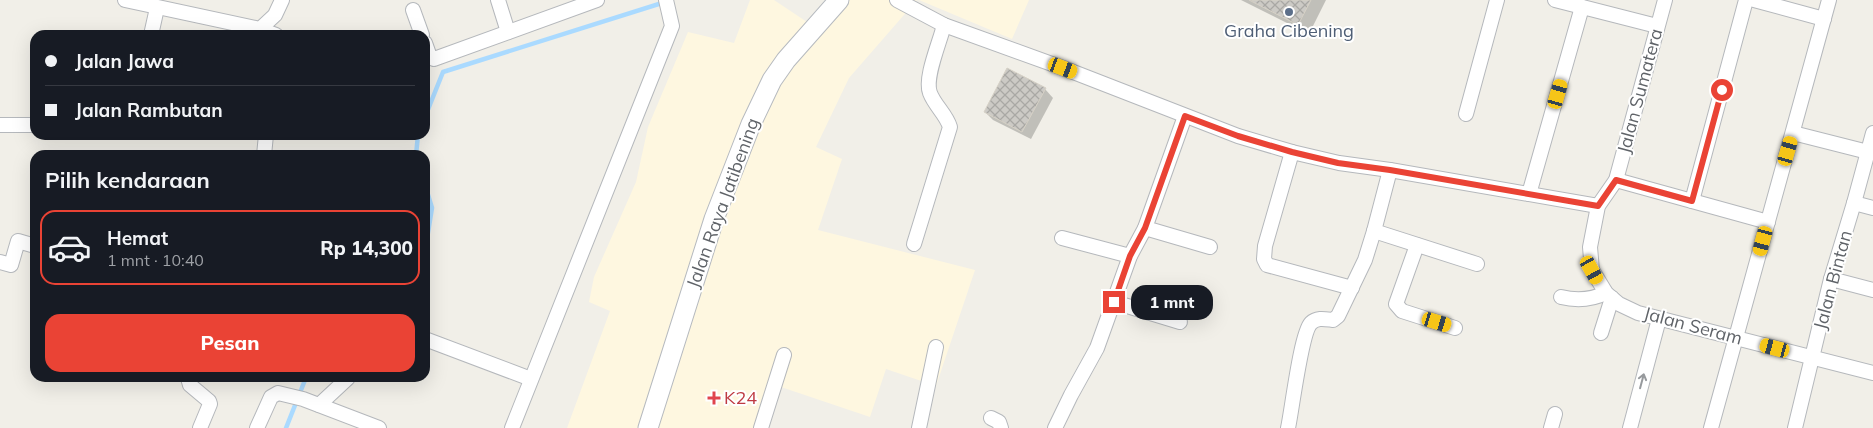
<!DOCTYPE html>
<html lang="id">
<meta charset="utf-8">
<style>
:root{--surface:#171b24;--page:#242831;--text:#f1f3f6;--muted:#9ea1a6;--line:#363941;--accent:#ea4335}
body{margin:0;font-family:Mulish,sans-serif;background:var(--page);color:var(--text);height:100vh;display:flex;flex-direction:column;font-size:19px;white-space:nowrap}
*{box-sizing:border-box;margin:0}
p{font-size:16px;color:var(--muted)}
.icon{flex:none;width:28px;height:28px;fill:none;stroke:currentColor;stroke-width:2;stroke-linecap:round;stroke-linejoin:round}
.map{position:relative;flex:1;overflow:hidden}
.details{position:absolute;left:30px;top:150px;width:400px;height:232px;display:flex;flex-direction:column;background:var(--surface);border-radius:15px;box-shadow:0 5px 20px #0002}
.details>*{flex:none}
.top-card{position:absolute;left:30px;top:30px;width:400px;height:110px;border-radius:15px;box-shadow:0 5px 20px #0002;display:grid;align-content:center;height:110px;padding:0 15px;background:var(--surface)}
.end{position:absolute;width:22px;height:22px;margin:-11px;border:6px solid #ea4335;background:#fff;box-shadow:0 0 0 2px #fff}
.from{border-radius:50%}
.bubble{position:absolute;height:35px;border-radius:15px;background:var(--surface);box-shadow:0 5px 20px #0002;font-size:16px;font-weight:800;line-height:35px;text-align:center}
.car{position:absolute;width:15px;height:30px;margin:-15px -8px;border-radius:6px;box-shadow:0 0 4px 1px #0007;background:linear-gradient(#f5c518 24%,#345 0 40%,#f5c518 0 76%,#345 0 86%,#f5c518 0)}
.top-card b{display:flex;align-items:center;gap:18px;height:48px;font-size:19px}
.top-card b+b{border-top:1px solid var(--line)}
.top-card i{width:12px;height:12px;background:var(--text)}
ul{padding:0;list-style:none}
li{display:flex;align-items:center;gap:15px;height:75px;margin:0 10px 8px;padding:0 5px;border:2px solid var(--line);border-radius:15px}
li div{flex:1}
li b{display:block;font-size:19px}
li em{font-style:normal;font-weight:800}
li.selected{border-color:var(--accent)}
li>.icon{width:45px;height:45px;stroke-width:1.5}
h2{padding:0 15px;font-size:22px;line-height:60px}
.primary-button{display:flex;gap:10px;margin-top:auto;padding:10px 15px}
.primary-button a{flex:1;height:58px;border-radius:15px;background:var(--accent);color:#fff;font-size:20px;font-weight:800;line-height:58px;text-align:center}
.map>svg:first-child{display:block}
</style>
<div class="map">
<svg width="1873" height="428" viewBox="0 0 1873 428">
<defs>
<pattern id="building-cross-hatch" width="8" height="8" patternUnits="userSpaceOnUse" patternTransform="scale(1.25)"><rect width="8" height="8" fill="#cccac5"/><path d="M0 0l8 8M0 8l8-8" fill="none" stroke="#a9a8a4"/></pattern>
</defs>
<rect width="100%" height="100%" fill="#f1efe8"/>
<g fill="#fef7e0">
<polygon points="750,0 774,0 819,30 849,0 917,0 849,78 816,147 842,159 818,230 975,270 936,386 886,369 870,417 781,387 769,428 567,428 610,311 589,302 594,277 636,182 648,127 688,32 734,43"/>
<polygon points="919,0 1029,0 1012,39"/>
</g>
<g fill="#0003">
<polygon points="1241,0 1326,0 1309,34"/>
<polygon points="1045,89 1053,98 1031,139 993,120 985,112"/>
</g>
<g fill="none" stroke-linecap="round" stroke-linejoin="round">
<g stroke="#aadaff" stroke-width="4.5">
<polyline points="425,117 443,72 665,2"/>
<polyline points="416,155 418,135"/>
<polyline points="425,185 432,208 427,239 425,244"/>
<polyline points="286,428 305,380 308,378"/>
</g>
</g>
<g fill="url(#building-cross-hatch)" stroke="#d6d1c6">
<polygon points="1249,0 1311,0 1298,25"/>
<polygon points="1007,68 1046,88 1022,132 984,112"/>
</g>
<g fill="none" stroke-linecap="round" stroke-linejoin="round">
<g stroke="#b5b8bc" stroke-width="16">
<g id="minor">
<polyline points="125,0 260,29 275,15 282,0"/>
<polyline points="498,0 508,32"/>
<polyline points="897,0 944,25 1063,68 1238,136 1292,152 1339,163 1390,170 1598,206"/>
<polyline points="1555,0 1657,26"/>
<polyline points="1665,0 1616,180 1598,206 1590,247 1592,270 1606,293 1619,304 1638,313 1873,373"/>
<polyline points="1754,0 1824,19"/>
<polyline points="413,10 422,35"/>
<polyline points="260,29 276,35"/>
<polyline points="151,35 157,8"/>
<polyline points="425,43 430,57 434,59 597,0"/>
<polyline points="1466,114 1497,0"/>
<polyline points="0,125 35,125"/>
<polyline points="1793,133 1868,152"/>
<polyline points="1292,152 1265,246 1264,259 1267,265 1352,288"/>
<polyline points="264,155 266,135"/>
<polyline points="1616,180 1768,222"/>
<polyline points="1529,194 1582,7"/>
<polyline points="1692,201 1746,0"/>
<polyline points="1854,203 1873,208"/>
<polyline points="1145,228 1210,247"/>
<polyline points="1374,231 1477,264"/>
<polyline points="1062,238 1130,256"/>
<path d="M914 244 950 127C946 114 935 106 930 93 924 78 940 42 944 25"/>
<polyline points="1417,245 1396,304 1402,311 1455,328"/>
<polyline points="0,262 11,265 18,241 35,246"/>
<polyline points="1831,279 1873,290"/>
<path d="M1561 297C1577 301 1591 300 1606 293"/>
<polyline points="1114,302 1180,322"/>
<polyline points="1601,333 1612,298"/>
<polyline points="425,339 531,379"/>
<polyline points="188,378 190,385 209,401 210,404 200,428"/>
<polyline points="319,405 348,378"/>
<polyline points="991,418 999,422 1001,428"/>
<polyline points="257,428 271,397 278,393 303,399 379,428"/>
<polyline points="512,428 672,26 666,0"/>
<polyline points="761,428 784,355"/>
<polyline points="919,428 936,347"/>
<polyline points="1055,428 1071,395 1097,348 1130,256 1145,228 1185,116"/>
<path d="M1288 428C1292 410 1301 333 1311 323 1317 317 1325 319 1333 320L1338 316 1365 260 1374 231 1390 170"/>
<polyline points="1551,428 1555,414"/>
<polyline points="1630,428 1659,319"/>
<polyline points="1711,428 1829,0"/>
<polyline points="1795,428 1831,279 1854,203 1873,133"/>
</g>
</g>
<g stroke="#b6babf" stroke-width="21">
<polyline id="secondary" points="648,428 714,219 751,124 772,80 786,60 839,0"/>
</g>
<use href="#minor" stroke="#fff" stroke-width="14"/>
<use href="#secondary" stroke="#fff" stroke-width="19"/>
</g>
<defs><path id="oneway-shaft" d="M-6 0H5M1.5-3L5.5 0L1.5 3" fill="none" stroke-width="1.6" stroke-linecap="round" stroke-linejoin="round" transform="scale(1.25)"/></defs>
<use stroke="#979a9d" href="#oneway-shaft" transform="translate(1642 381) rotate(-75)"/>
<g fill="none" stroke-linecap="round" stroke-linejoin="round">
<polyline stroke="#ea4335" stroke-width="6" points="1114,302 1130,256 1145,228 1185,116 1238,136 1292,152 1338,163 1390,170 1598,206 1616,180 1692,201 1722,90"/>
</g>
<circle fill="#5c6f8a" stroke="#fff" stroke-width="2" cx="1289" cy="12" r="5"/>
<path fill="#e0444e" stroke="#fff" stroke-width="2" d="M711.5 390.5h5v5h5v5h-5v5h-5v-5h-5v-5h5z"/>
<g text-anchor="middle" stroke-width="4" stroke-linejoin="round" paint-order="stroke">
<g font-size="18" fill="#4e5e75" stroke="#fff">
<text x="1289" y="37">Graha Cibening</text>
</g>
<g font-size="18" fill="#5f6368" stroke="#fff">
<text transform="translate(1640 91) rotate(-75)" y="6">Jalan Sumatera</text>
<text transform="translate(723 203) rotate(-70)" y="6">Jalan Raya Jatibening</text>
<text transform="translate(1833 280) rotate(-75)" y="6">Jalan Bintan</text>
<text transform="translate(1693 326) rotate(15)" y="6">Jalan Seram</text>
</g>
<g font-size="18" fill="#be3a42" stroke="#fff" text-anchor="start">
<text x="724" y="404">K24</text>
</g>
</g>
</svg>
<i class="end from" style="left:1722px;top:90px"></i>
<i class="end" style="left:1114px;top:302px"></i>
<div class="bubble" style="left:1131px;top:285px;width:82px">1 mnt</div>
<i class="car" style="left:1063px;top:68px;rotate:111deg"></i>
<i class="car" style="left:1558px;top:94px;rotate:16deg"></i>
<i class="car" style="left:1788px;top:151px;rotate:16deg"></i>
<i class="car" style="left:1763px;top:241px;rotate:195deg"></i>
<i class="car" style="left:1592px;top:270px;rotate:151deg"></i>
<i class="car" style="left:1437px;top:322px;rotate:107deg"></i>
<i class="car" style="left:1775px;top:348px;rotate:285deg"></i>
<div class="top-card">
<b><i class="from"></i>Jalan Jawa</b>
<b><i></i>Jalan Rambutan</b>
</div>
<section class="details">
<h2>Pilih kendaraan</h2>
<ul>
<li class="selected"><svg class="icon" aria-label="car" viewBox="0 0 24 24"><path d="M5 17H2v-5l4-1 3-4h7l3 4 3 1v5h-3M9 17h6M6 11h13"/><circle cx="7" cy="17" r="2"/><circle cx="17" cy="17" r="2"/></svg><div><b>Hemat</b><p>1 mnt · 10:40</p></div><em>Rp 14,300</em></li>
</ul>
<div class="primary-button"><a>Pesan</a></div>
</section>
</div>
